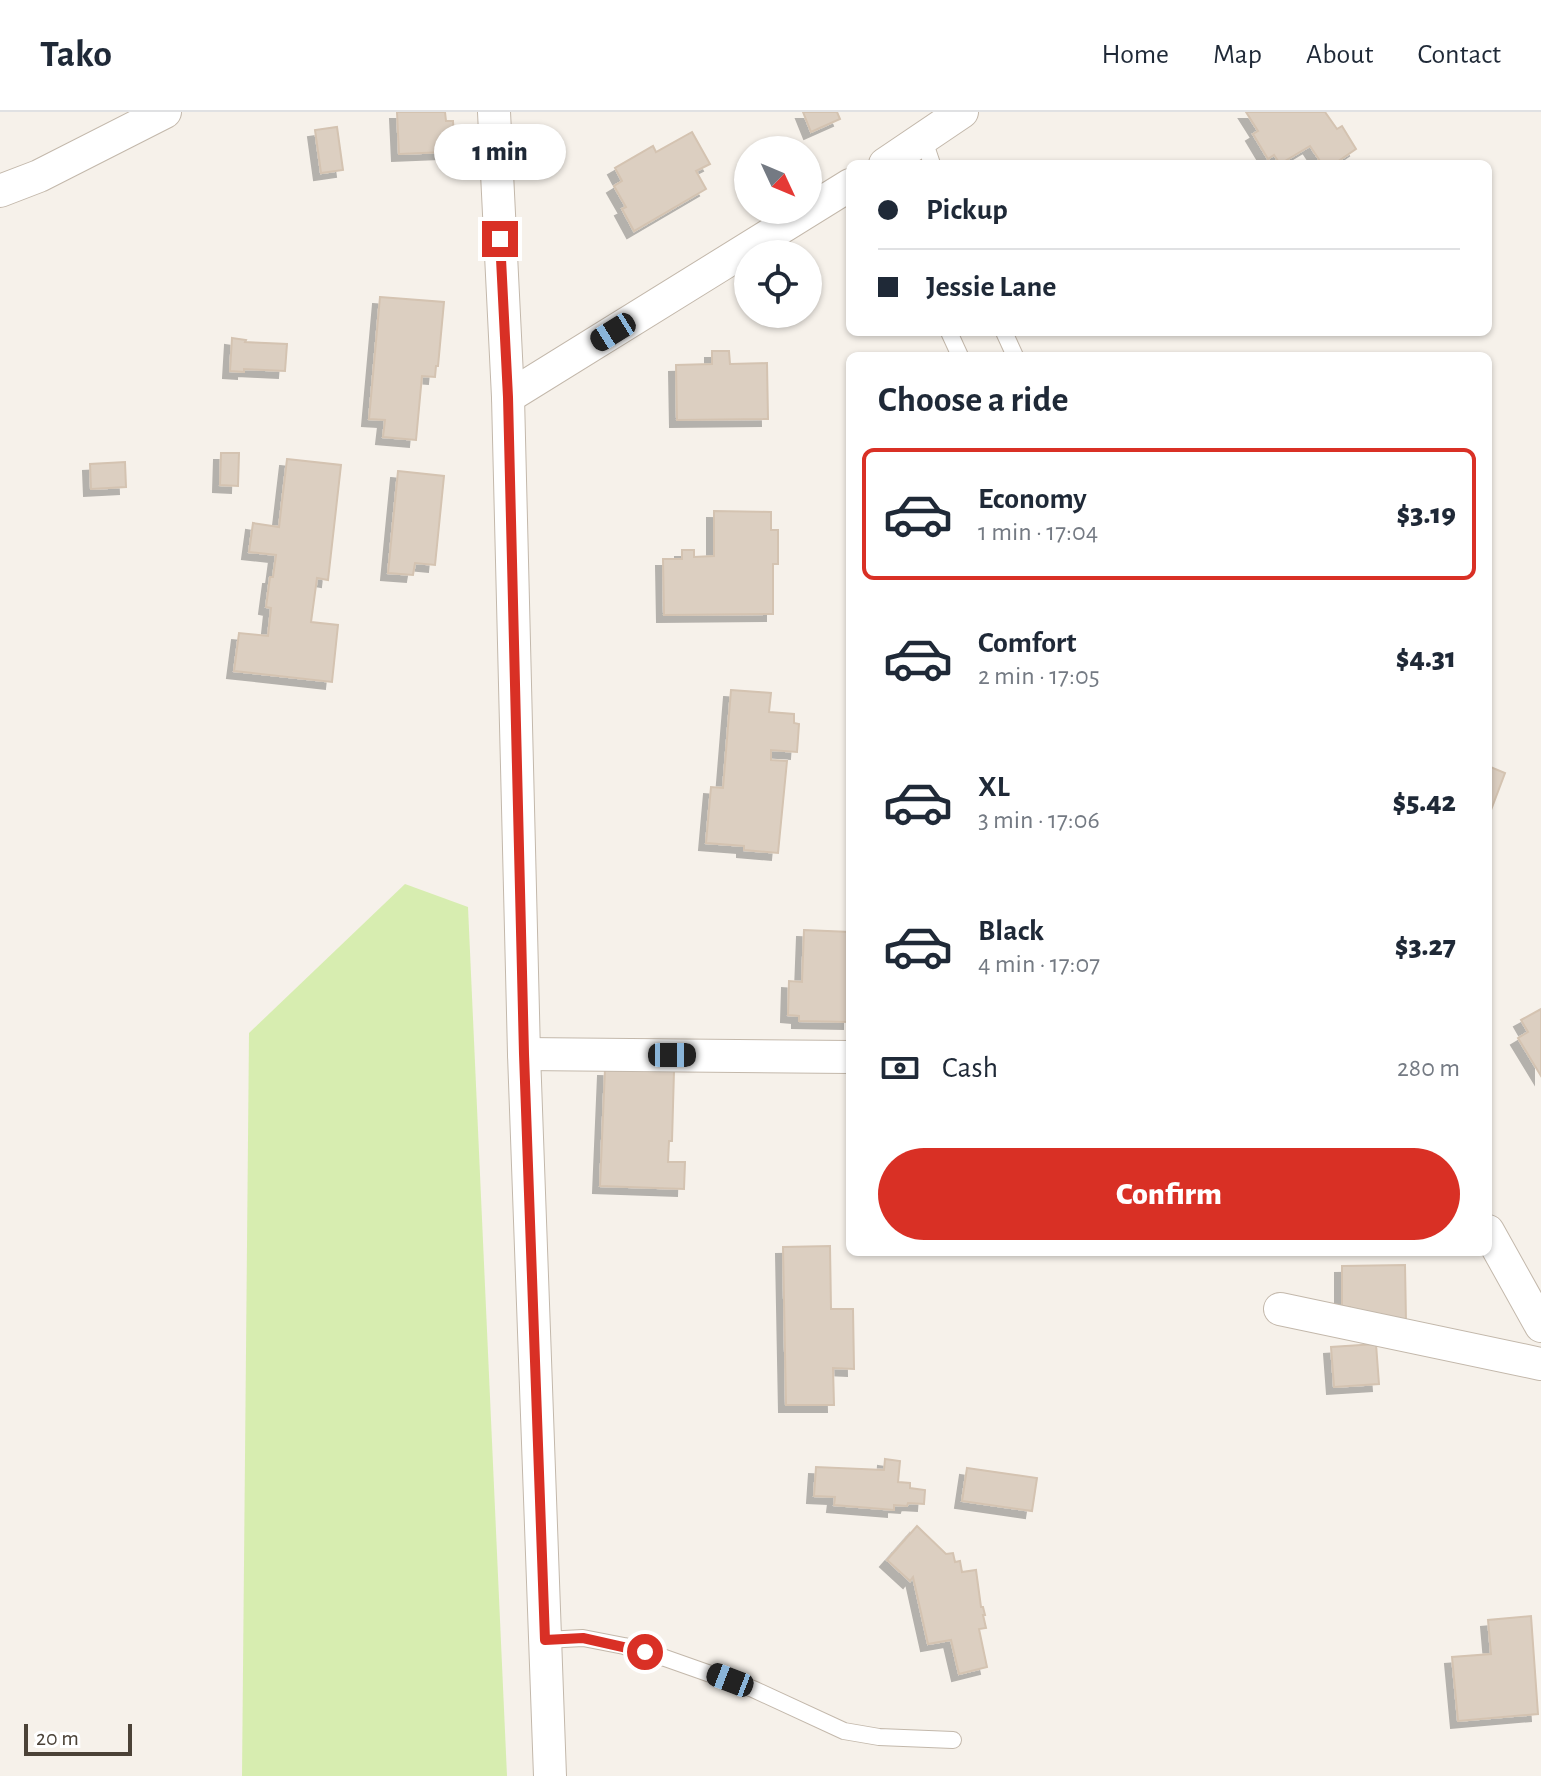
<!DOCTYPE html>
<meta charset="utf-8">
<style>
:root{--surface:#fff;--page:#f2f2f3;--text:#1f2937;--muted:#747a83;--line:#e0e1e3;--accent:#d93025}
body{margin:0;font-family:"Alegreya Sans",sans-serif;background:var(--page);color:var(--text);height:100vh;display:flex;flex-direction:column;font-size:30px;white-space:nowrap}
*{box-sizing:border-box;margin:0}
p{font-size:26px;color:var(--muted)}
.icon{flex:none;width:44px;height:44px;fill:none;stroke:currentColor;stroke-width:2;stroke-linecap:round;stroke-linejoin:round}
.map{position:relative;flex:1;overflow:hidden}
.panel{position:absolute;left:846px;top:240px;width:646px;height:904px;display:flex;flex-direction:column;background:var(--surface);border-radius:12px;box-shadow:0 2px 6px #0004}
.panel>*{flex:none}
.guide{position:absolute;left:846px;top:48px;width:646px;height:176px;border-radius:12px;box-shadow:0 2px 6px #0004;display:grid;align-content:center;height:176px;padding:0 32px;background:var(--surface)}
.needle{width:52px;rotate:134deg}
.buttons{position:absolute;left:734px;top:24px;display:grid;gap:16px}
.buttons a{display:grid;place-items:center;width:88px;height:88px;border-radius:50%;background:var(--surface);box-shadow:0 2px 6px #0004;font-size:40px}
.scale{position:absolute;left:24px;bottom:20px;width:108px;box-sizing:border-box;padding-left:8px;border:4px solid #4b4237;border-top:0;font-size:22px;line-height:28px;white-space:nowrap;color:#4b4237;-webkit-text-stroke:6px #fff;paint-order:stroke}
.end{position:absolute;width:36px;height:36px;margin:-18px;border:10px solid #d93025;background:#fff;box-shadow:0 0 0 4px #fff}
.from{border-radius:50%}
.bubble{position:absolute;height:56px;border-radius:28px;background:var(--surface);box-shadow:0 2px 6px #0004;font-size:26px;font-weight:800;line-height:56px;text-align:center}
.car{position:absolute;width:24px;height:48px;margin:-24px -12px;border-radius:10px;box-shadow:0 0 6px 2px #0007;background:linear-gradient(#222 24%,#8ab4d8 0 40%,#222 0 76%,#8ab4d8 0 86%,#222 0)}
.guide b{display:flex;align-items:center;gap:28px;height:76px;font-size:30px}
.guide b+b{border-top:2px solid var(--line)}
.guide i{width:20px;height:20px;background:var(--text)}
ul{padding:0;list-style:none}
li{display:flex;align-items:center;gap:24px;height:132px;margin:0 16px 12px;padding:0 16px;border:4px solid transparent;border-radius:12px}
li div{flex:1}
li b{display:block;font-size:30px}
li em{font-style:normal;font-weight:800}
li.active{border-color:var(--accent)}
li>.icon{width:72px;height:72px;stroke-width:1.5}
h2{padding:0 32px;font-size:36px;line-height:96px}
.pay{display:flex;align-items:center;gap:20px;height:88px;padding:0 32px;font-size:30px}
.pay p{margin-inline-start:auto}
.primary-button{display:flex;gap:16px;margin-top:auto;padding:16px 32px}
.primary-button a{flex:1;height:92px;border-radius:48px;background:var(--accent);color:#fff;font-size:32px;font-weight:800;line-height:92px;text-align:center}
header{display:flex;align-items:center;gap:48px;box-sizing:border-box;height:112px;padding:0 40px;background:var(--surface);border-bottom:2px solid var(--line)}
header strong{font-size:38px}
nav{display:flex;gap:44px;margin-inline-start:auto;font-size:28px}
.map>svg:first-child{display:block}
</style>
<header>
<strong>Tako</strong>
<nav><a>Home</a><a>Map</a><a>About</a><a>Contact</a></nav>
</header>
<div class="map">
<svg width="1541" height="1664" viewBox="0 0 1541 1664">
<defs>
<filter id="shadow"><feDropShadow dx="-7" dy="7" stdDeviation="0" flood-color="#0004"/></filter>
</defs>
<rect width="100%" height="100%" fill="#f6f1ea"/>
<polygon fill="#d7edb0" points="405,772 468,795 507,1664 242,1664 249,921"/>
<g fill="#dccfc1" stroke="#d4c3b1" stroke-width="2" filter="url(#shadow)">
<polygon points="397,0 445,0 446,9 453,9 454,26 445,26 446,40 399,42"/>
<polygon points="803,0 837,0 840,7 811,20"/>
<polygon points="1246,0 1325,0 1337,17 1342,14 1356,37 1340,48 1343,52 1322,52 1310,34 1280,52 1274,43 1268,47 1253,22 1258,19"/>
<polygon points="337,15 343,58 321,61 315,18"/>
<polygon points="692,20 710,52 696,59 706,77 634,119 622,97 626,95 614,74 622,69 615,56 653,34 656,40"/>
<polygon points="380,185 444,190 438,254 436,254 435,265 422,264 416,328 383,325 385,308 369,307"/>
<polygon points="232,226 246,228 245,230 287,232 285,259 244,257 244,260 230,259"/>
<polygon points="712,239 729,239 730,252 767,251 768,307 677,308 676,253 712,252"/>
<polygon points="221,341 239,341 238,374 220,373"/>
<polygon points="287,347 341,353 328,468 317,466 311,510 338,513 332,570 234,559 239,521 268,524 271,496 266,495 270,465 273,465 276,443 249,440 253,411 279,415"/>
<polygon points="125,350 126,375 91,377 90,352"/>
<polygon points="398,359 444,364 435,453 415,451 413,463 388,461"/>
<polygon points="714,399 771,400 771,418 778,418 778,452 773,452 773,502 664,503 663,447 682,447 682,438 694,438 694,445 714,444"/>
<polygon points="731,578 771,581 769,600 794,602 794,611 799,612 797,640 771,638 771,648 787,649 778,741 744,738 744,734 706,731 711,675 723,676"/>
<polygon points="1488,654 1505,661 1488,706"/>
<polygon points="804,818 850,820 850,910 799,909 799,904 788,903 789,869 802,870"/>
<polygon points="1541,897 1541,964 1518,926 1528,920 1521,908"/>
<polygon points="605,957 674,959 672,1029 669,1029 668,1050 685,1050 684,1077 600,1074"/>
<polygon points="830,1134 831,1197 853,1197 854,1257 833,1256 834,1293 786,1293 783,1135"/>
<polygon points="1405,1153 1406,1210 1350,1209 1350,1195 1342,1195 1342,1154"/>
<polygon points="1376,1232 1379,1272 1334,1275 1331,1235"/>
<polygon points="885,1347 900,1349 898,1370 910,1371 910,1376 925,1378 924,1392 908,1391 907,1394 894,1393 894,1398 834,1393 835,1385 814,1384 816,1355 884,1358"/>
<polygon points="967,1356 1037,1366 1032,1399 962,1389"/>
<polygon points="917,1414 946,1442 953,1441 955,1450 960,1449 962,1460 976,1458 981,1495 983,1495 985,1503 983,1503 986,1516 979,1517 987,1555 959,1562 951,1528 928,1532 913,1465 910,1469 887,1448"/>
<polygon points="1531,1504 1538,1602 1458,1609 1452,1545 1491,1542 1488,1508"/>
</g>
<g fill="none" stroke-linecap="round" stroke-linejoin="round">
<g stroke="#c3b8ab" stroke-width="18">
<g id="service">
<polyline points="924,28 932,52"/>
<polyline points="949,220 960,244"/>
<polyline points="1004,220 1015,244"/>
<polyline points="545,1528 583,1526 624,1534 665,1546 753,1577 844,1619 879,1625 953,1628"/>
</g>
</g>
<g stroke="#c3b8ab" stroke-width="34">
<g id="minor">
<polyline points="494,0 508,285 524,942 550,1664"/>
<polyline points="885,52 962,0"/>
<polyline points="0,79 39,64 165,0"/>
<polyline points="508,285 850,73"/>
<polyline points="524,942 850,945"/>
<polyline points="1488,1119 1541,1214"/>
<polyline points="1280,1197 1541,1252"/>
</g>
</g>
<use href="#service" stroke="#fff" stroke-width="16"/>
<use href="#minor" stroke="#fff" stroke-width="32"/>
</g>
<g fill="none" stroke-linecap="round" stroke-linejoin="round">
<polyline stroke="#d93025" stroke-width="10" points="500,127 508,285 524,942 545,1528 583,1526 645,1540"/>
</g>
</svg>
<div class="buttons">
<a><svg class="needle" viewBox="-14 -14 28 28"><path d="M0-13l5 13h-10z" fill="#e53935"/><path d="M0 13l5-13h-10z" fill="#747a83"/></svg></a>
<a><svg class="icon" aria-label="locate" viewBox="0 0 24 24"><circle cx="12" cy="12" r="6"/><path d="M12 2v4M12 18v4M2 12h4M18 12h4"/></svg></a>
</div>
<div class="scale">20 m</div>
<i class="end from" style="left:645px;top:1540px"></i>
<i class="end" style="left:500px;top:127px"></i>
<div class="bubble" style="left:434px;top:12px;width:132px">1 min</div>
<i class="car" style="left:613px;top:220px;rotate:238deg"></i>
<i class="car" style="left:672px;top:943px;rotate:90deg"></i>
<i class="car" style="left:730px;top:1568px;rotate:291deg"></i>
<div class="guide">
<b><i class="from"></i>Pickup</b>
<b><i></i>Jessie Lane</b>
</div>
<section class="panel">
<h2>Choose a ride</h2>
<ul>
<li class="active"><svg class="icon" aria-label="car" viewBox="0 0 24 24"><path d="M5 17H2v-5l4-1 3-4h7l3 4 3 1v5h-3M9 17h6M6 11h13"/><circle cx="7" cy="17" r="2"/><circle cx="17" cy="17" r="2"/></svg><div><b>Economy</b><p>1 min · 17:04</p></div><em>$3.19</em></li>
<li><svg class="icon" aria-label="car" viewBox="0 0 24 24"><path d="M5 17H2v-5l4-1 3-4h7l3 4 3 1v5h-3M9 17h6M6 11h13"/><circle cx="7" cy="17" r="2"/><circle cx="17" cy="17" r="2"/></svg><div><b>Comfort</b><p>2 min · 17:05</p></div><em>$4.31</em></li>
<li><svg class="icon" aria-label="car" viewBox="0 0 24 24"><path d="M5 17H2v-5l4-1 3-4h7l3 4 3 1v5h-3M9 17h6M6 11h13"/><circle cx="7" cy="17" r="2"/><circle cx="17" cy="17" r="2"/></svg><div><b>XL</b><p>3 min · 17:06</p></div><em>$5.42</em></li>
<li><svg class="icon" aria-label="car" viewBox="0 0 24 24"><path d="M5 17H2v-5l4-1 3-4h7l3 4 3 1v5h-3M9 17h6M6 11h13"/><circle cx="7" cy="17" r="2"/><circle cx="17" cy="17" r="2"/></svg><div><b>Black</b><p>4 min · 17:07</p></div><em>$3.27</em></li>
</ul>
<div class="pay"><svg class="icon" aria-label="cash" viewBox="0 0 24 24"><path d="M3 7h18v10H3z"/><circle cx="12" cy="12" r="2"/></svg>Cash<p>280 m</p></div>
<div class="primary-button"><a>Confirm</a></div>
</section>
</div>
